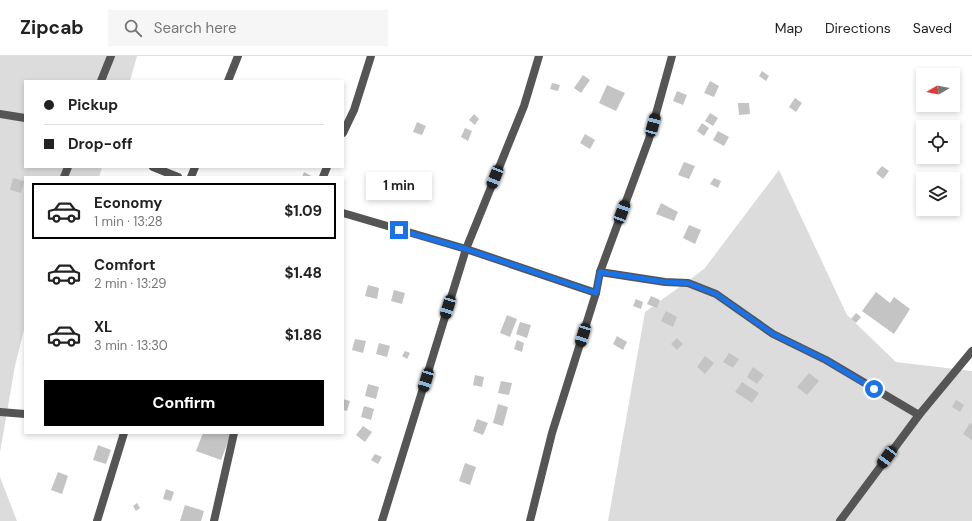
<!DOCTYPE html>
<meta charset="utf-8">
<style>
:root{--surface:#fff;--page:#f6f6f6;--text:#222;--muted:#767676;--line:#e0e0e0;--accent:#000}
body{margin:0;font-family:"DM Sans",sans-serif;background:var(--page);color:var(--text);height:100vh;display:flex;flex-direction:column;font-size:15px;white-space:nowrap}
*{box-sizing:border-box;margin:0}
p{font-size:13px;color:var(--muted)}
.icon{flex:none;width:22px;height:22px;fill:none;stroke:currentColor;stroke-width:2;stroke-linecap:round;stroke-linejoin:round}
.map{position:relative;flex:1;overflow:hidden}
.details{position:absolute;left:24px;top:120px;width:320px;height:258px;display:flex;flex-direction:column;background:var(--surface);border-radius:0px;box-shadow:0 2px 6px #0003}
.details>*{flex:none}
.top-card{position:absolute;left:24px;top:24px;width:320px;height:88px;border-radius:0px;box-shadow:0 2px 6px #0003;display:grid;align-content:center;height:88px;padding:0 20px;background:var(--surface)}
.needle{width:26px;rotate:260deg}
.tools{position:absolute;left:916px;top:12px;display:grid;gap:8px}
.tools a{display:grid;place-items:center;width:44px;height:44px;border-radius:0px;background:var(--surface);box-shadow:0 2px 6px #0003;font-size:20px}
.end{position:absolute;width:18px;height:18px;margin:-9px;border:5px solid #1a73e8;background:#fff;box-shadow:0 0 0 2px #fff}
.from{border-radius:50%}
.bubble{position:absolute;height:28px;border-radius:0px;background:var(--surface);box-shadow:0 2px 6px #0003;font-size:13px;font-weight:700;line-height:28px;text-align:center}
.car{position:absolute;width:12px;height:24px;margin:-12px -6px;border-radius:5px;box-shadow:0 0 3px 1px #0007;background:linear-gradient(#222 24%,#8ab4d8 0 40%,#222 0 76%,#8ab4d8 0 86%,#222 0)}
.top-card b{display:flex;align-items:center;gap:14px;height:38px;font-size:15px}
.top-card b+b{border-top:1px solid var(--line)}
.top-card i{width:10px;height:10px;background:var(--text)}
ul{padding:7px 0 0;list-style:none}
li{display:flex;align-items:center;gap:12px;height:56px;margin:0 8px 6px;padding:0 12px;border:2px solid transparent;border-radius:0px}
li div{flex:1}
li b{display:block;font-size:15px}
li em{font-style:normal;font-weight:700}
li.active{border-color:var(--accent)}
li>.icon{width:36px;height:36px;stroke-width:1.5}
.primary-button{display:flex;gap:8px;margin-top:auto;padding:8px 20px}
.primary-button a{flex:1;height:46px;border-radius:0px;background:var(--accent);color:#fff;font-size:16px;font-weight:700;line-height:46px;text-align:center}
header{display:flex;align-items:center;gap:24px;box-sizing:border-box;height:56px;padding:0 20px;background:var(--surface);border-bottom:1px solid var(--line)}
header strong{font-size:19px}
nav{display:flex;gap:22px;margin-inline-start:auto;font-size:14px}
.search{width:280px;height:36px;background:var(--page);display:flex;align-items:center;gap:10px;box-sizing:border-box;padding:0 14px;border-radius:0px;color:var(--muted);font-size:15px}
.map>svg:first-child{display:block}
</style>
<header>
<strong>Zipcab</strong>
<div class="search"><svg class="icon" aria-label="search" viewBox="0 0 24 24"><circle cx="10" cy="10" r="6"/><path d="M15 15l6 6"/></svg>Search here</div>
<nav><a>Map</a><a>Directions</a><a>Saved</a></nav>
</header>
<div class="map">
<svg width="972" height="465" viewBox="0 0 972 465">
<rect width="100%" height="100%" fill="#fff"/>
<g fill="#dcdcdc">
<polygon points="0,0 137,0 130,25 25,25 25,111 102,111 99,121 25,121 25,270 15,310 0,396"/>
<polygon points="779,114 847,259 896,306 972,315 972,465 608,465 645,256 704,213"/>
<polygon points="0,421 17,465 0,465"/>
</g>
<g fill="#c4c4c4">
<polygon points="762,15 769,20 766,25 759,20"/>
<polygon points="583,19 590,24 581,37 574,32"/>
<polygon points="710,25 719,30 714,41 704,37"/>
<polygon points="552,27 560,29 558,35 550,33"/>
<polygon points="607,29 625,37 616,55 599,47"/>
<polygon points="677,35 687,39 683,49 673,45"/>
<polygon points="795,42 802,47 796,56 789,51"/>
<polygon points="738,47 749,47 750,58 739,59"/>
<polygon points="710,57 718,62 713,70 705,65"/>
<polygon points="474,58 479,63 475,69 469,64"/>
<polygon points="417,66 426,70 422,79 413,76"/>
<polygon points="702,67 709,72 704,80 697,75"/>
<polygon points="465,72 472,75 468,85 461,81"/>
<polygon points="718,75 729,81 724,90 713,84"/>
<polygon points="585,78 595,84 590,93 580,87"/>
<polygon points="684,106 695,110 689,123 678,119"/>
<polygon points="882,110 889,115 883,123 876,117"/>
<polygon points="304,116 313,121 302,121"/>
<polygon points="13,122 24,125 21,137 10,134"/>
<polygon points="714,122 721,125 718,132 710,128"/>
<polygon points="661,147 678,156 674,165 656,158"/>
<polygon points="689,169 701,174 695,188 683,182"/>
<polygon points="368,229 379,232 377,243 365,240"/>
<polygon points="394,234 405,237 402,248 391,245"/>
<polygon points="876,236 890,247 894,241 910,253 894,278 862,255"/>
<polygon points="651,240 660,244 657,252 647,248"/>
<polygon points="636,243 643,246 641,253 633,250"/>
<polygon points="666,255 677,261 673,271 661,265"/>
<polygon points="856,257 861,261 856,267 851,263"/>
<polygon points="507,259 517,263 510,281 500,277"/>
<polygon points="520,266 531,269 527,282 516,278"/>
<polygon points="617,280 627,286 623,294 613,288"/>
<polygon points="677,282 683,288 677,294 671,288"/>
<polygon points="355,283 366,285 363,297 352,294"/>
<polygon points="517,284 524,287 522,296 514,293"/>
<polygon points="379,287 390,290 387,301 376,298"/>
<polygon points="405,295 410,297 407,303 402,300"/>
<polygon points="729,297 739,303 733,312 723,306"/>
<polygon points="705,300 714,307 705,318 697,311"/>
<polygon points="753,311 764,319 757,328 747,321"/>
<polygon points="809,317 819,325 807,339 797,331"/>
<polygon points="475,319 484,321 482,331 473,329"/>
<polygon points="501,325 512,327 509,339 498,337"/>
<polygon points="742,326 759,337 752,347 735,336"/>
<polygon points="368,328 379,331 376,343 365,340"/>
<polygon points="343,343 350,345 347,355 343,354"/>
<polygon points="956,344 964,349 960,356 952,351"/>
<polygon points="498,348 508,351 503,370 493,367"/>
<polygon points="364,350 374,353 371,364 361,361"/>
<polygon points="477,363 488,367 483,379 473,375"/>
<polygon points="970,367 972,368 972,384 963,378"/>
<polygon points="363,370 372,376 365,386 356,379"/>
<polygon points="203,377 228,377 231,378 221,404 196,395"/>
<polygon points="98,389 111,394 106,408 93,404"/>
<polygon points="375,398 382,401 378,408 371,404"/>
<polygon points="465,407 476,411 470,429 459,425"/>
<polygon points="58,416 68,420 62,438 51,434"/>
<polygon points="166,433 174,436 171,445 163,443"/>
<polygon points="137,447 140,452 136,455 133,450"/>
<polygon points="185,449 204,455 201,465 180,465"/>
</g>
<g fill="none" stroke-linecap="round" stroke-linejoin="round">
<g stroke="#555" stroke-width="8">
<polyline points="101,25 111,0"/>
<polyline points="228,25 238,0"/>
<polyline points="0,58 25,62"/>
<polyline points="343,77 354,54 371,0"/>
<polyline points="153,111 178,121"/>
<polyline points="64,121 68,111"/>
<polyline points="191,121 195,111"/>
<polyline points="323,121 327,111"/>
<polyline points="343,157 466,193 596,237"/>
<polyline points="600,216 665,226 688,227 716,238 773,278 826,304 919,359"/>
<polyline points="0,356 25,358"/>
<polyline points="97,465 124,377"/>
<polyline points="214,465 234,377"/>
<polyline points="382,465 466,193 524,50 539,0"/>
<polyline points="530,465 552,377 596,237 600,216 649,83 672,0"/>
<polyline points="840,465 919,359 972,295"/>
</g>
</g>
<g fill="none" stroke-linecap="round" stroke-linejoin="round">
<polyline stroke="#1a73e8" stroke-width="5" points="399,174 466,193 596,237 600,216 665,226 688,227 716,238 773,278 826,304 874,333"/>
</g>
</svg>
<div class="tools">
<a><svg class="needle" viewBox="-14 -14 28 28"><path d="M0-13l5 13h-10z" fill="#e53935"/><path d="M0 13l5-13h-10z" fill="#767676"/></svg></a>
<a><svg class="icon" aria-label="locate" viewBox="0 0 24 24"><circle cx="12" cy="12" r="6"/><path d="M12 2v4M12 18v4M2 12h4M18 12h4"/></svg></a>
<a><svg class="icon" aria-label="layers" viewBox="0 0 24 24"><path d="M12 4l9 5-9 5-9-5zM3 14l9 5 9-5"/></svg></a>
</div>
<i class="end from" style="left:874px;top:333px"></i>
<i class="end" style="left:399px;top:174px"></i>
<div class="bubble" style="left:366px;top:116px;width:66px">1 min</div>
<i class="car" style="left:653px;top:69px;rotate:15deg"></i>
<i class="car" style="left:495px;top:121px;rotate:202deg"></i>
<i class="car" style="left:622px;top:156px;rotate:20deg"></i>
<i class="car" style="left:448px;top:251px;rotate:197deg"></i>
<i class="car" style="left:583px;top:279px;rotate:197deg"></i>
<i class="car" style="left:426px;top:324px;rotate:197deg"></i>
<i class="car" style="left:887px;top:401px;rotate:217deg"></i>
<div class="top-card">
<b><i class="from"></i>Pickup</b>
<b><i></i>Drop-off</b>
</div>
<section class="details">
<ul>
<li class="active"><svg class="icon" aria-label="car" viewBox="0 0 24 24"><path d="M5 17H2v-5l4-1 3-4h7l3 4 3 1v5h-3M9 17h6M6 11h13"/><circle cx="7" cy="17" r="2"/><circle cx="17" cy="17" r="2"/></svg><div><b>Economy</b><p>1 min · 13:28</p></div><em>$1.09</em></li>
<li><svg class="icon" aria-label="car" viewBox="0 0 24 24"><path d="M5 17H2v-5l4-1 3-4h7l3 4 3 1v5h-3M9 17h6M6 11h13"/><circle cx="7" cy="17" r="2"/><circle cx="17" cy="17" r="2"/></svg><div><b>Comfort</b><p>2 min · 13:29</p></div><em>$1.48</em></li>
<li><svg class="icon" aria-label="car" viewBox="0 0 24 24"><path d="M5 17H2v-5l4-1 3-4h7l3 4 3 1v5h-3M9 17h6M6 11h13"/><circle cx="7" cy="17" r="2"/><circle cx="17" cy="17" r="2"/></svg><div><b>XL</b><p>3 min · 13:30</p></div><em>$1.86</em></li>
</ul>
<div class="primary-button"><a>Confirm</a></div>
</section>
</div>
